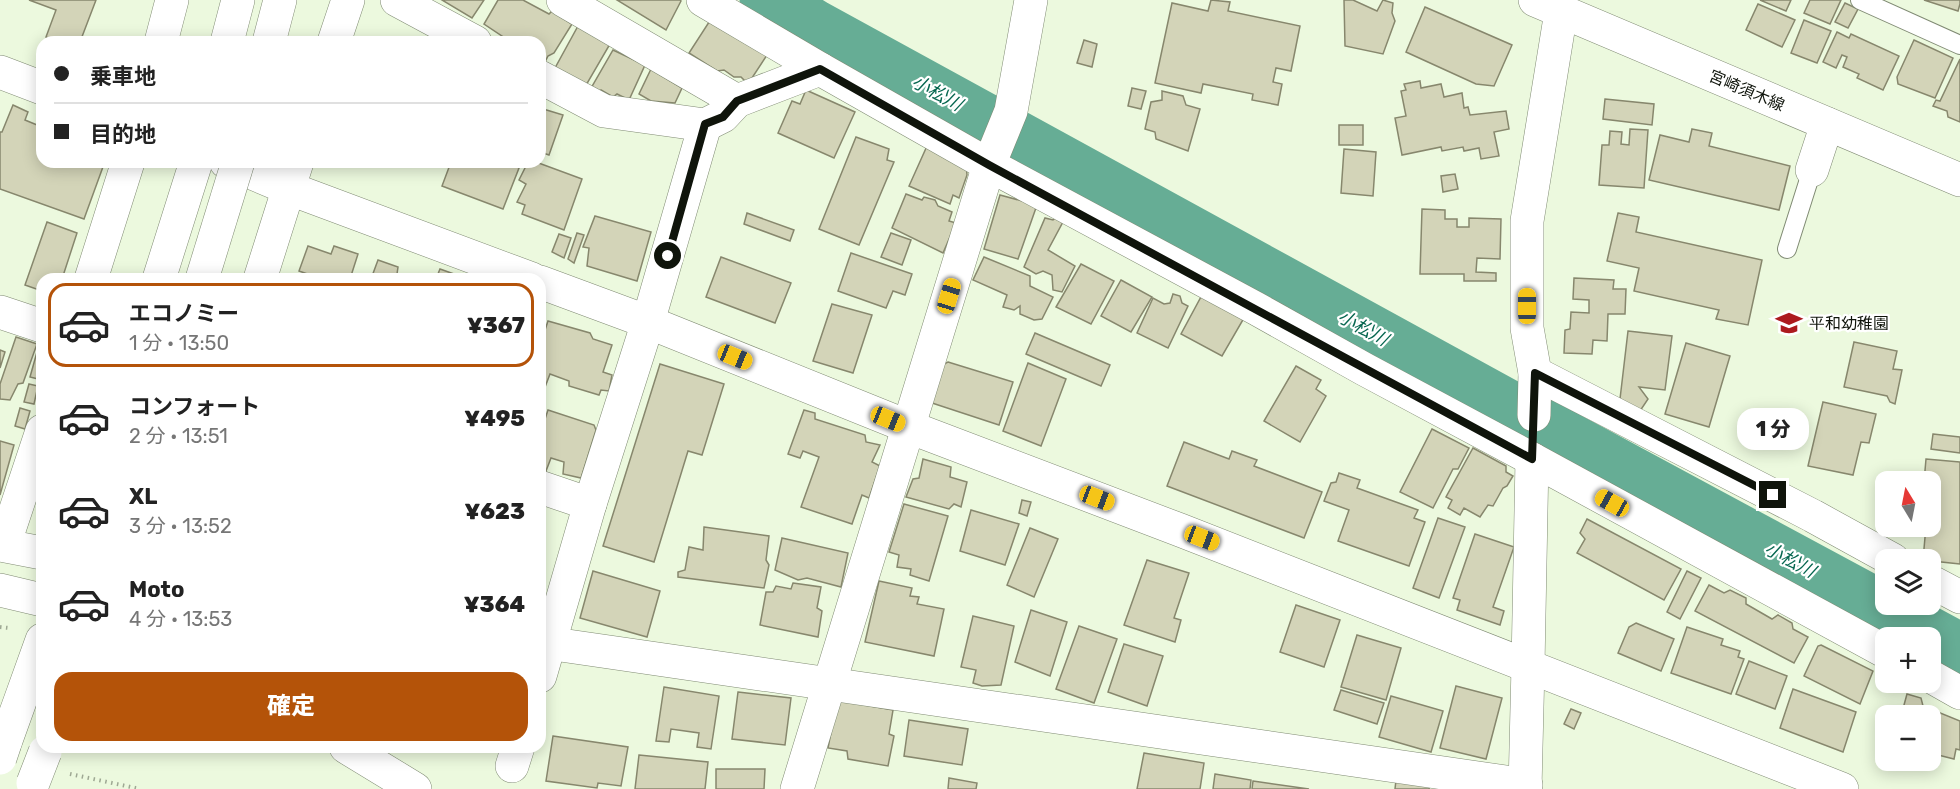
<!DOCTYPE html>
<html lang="ja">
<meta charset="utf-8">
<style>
:root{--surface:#fff;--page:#f2f2f2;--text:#222;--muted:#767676;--line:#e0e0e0;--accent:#b45309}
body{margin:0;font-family:Rubik,"Noto Sans JP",sans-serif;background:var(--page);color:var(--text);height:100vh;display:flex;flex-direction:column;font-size:22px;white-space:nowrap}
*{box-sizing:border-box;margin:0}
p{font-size:20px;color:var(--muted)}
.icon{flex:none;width:33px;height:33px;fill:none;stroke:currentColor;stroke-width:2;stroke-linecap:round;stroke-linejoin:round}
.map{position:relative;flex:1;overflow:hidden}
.drawer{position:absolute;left:36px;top:273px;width:510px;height:480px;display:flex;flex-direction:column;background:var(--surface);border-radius:18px;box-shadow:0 3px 15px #0003}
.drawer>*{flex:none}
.banner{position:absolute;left:36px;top:36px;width:510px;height:132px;border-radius:18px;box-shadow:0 3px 15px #0003;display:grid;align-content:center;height:132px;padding:0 18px;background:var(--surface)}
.needle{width:39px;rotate:350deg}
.fabs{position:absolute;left:1875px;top:471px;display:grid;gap:12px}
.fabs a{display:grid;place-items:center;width:66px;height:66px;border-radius:12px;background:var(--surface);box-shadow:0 3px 15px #0003;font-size:30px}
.end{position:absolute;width:27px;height:27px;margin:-14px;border:8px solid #0f140b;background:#fff;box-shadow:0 0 0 3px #fff}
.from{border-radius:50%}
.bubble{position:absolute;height:42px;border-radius:18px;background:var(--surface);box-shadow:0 3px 15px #0003;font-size:20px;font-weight:800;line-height:42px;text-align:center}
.car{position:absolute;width:18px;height:36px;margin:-18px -9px;border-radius:8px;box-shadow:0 0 4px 2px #0007;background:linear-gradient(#f5c518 24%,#345 0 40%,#f5c518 0 76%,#345 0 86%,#f5c518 0)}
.banner b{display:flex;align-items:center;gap:21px;height:57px;font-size:22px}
.banner b+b{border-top:2px solid var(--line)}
.banner i{width:15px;height:15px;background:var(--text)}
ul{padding:10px 0 0;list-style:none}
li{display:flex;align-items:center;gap:18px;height:84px;margin:0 12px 9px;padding:0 6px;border:3px solid transparent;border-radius:18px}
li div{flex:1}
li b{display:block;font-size:22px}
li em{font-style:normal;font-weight:800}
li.on{border-color:var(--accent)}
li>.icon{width:54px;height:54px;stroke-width:1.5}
.action{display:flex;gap:12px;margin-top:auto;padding:12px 18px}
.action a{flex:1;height:69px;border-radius:18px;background:var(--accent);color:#fff;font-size:24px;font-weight:800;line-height:69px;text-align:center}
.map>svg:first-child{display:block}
</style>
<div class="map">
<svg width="1960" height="789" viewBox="0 0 1960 789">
<rect width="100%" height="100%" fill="#ecf9de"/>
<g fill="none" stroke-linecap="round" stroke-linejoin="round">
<polyline stroke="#66ad95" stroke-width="57" points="768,0 814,28 1500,404 1960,652"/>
</g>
<g fill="#d3d4b8" stroke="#87876d" stroke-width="1.5">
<polygon points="29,0 96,0 80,42 60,42 46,37 56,10"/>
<polygon points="442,0 484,0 472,18"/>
<polygon points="498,0 523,0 549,14 552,11 572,24 554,53 548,56 544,64 540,62 540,42 511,42 484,24"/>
<polygon points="617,0 680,0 681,1 666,30"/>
<polygon points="1211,0 1230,2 1228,11 1300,26 1291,71 1276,68 1273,82 1282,84 1278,105 1252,100 1253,94 1203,84 1201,93 1155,83 1172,3 1208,11"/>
<polygon points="1344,0 1353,0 1377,11 1383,0 1393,3 1392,13 1395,21 1383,54 1345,46"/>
<polygon points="1760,0 1791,0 1786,11"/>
<polygon points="1810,0 1841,0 1830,24 1804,13"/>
<polygon points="1924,0 1960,0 1960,4 1958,11"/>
<polygon points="1845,3 1858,9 1848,28 1835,22"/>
<polygon points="1758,4 1795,20 1782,47 1746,30"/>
<polygon points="1425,7 1512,45 1494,86 1476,84 1406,52"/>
<polygon points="711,19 769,52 748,84 741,77 734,77 724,70 717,71 689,53"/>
<polygon points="1804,20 1831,31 1817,63 1791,53"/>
<polygon points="578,26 610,44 585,87 555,68"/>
<polygon points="1837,32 1849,38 1851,34 1899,56 1883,90 1857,78 1859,74 1843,67 1847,57 1842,55 1836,68 1823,62"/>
<polygon points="1084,40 1097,44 1092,67 1077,63"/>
<polygon points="1914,40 1953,58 1935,98 1898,84 1897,77"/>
<polygon points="613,50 645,65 629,100 617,94 613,97 601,90 597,93 590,90"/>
<polygon points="1960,59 1960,122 1948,117 1947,111 1933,106 1936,100 1940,101"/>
<polygon points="651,69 682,88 675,103 651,101 639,94"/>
<polygon points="1420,81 1421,88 1441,84 1444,97 1462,93 1464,108 1468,107 1470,115 1506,111 1509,129 1494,132 1499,156 1481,159 1479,148 1464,151 1463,147 1442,151 1441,147 1402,155 1395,118 1406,116 1401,91 1406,90 1404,84"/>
<polygon points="1132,88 1146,91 1141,109 1128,106"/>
<polygon points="806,90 855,112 834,158 778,133 792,101 800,104"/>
<polygon points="1162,91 1183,96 1186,105 1200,109 1188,151 1156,139 1155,132 1145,129 1151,102 1162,100"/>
<polygon points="1605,99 1654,104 1652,125 1603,119"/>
<polygon points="13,105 28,112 25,120 42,127 42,162 103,162 104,164 84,219 0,189 0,132 2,132"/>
<polygon points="540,108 563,115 549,155 540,152"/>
<rect x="1339" y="125" width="24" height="20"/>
<polygon points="1630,129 1648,130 1644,188 1599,185 1602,145 1609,145 1610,131 1622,132 1621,144 1629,145"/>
<polygon points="1692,129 1712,133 1709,146 1790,166 1779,210 1649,180 1660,135 1689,142"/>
<polygon points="856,137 889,149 887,160 894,162 859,245 819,229"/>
<polygon points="927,146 966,164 967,175 959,198 953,195 950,204 909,186"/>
<polygon points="1344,149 1376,152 1373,196 1341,193"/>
<polygon points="451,162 509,162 519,168 503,209 442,186"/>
<polygon points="528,162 536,162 582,179 564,230 522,214 525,205 517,202 526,184 519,180"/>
<polygon points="1455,174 1458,189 1443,192 1441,176"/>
<polygon points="906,194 922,200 924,197 935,200 938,206 952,212 949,221 956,223 943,253 892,228"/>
<polygon points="1000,195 1037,205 1018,259 984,249"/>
<polygon points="1422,209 1445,210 1445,219 1457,219 1457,227 1469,227 1469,218 1501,219 1500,259 1477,258 1476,272 1496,273 1496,281 1464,281 1464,274 1420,274"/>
<polygon points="747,213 794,230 790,241 744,224"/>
<polygon points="1618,213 1639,217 1636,232 1762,260 1748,325 1716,319 1719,310 1634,291 1639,268 1607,261"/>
<polygon points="595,216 651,232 637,281 587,266 589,248 583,247"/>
<polygon points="1057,216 1064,220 1048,250 1075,266 1062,292 1053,290 1052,275 1043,271 1036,274 1024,267 1045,218 1053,220"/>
<polygon points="47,222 77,233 62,279 42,279 42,291 25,285"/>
<polygon points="577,233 584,235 574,263 568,259"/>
<polygon points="891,233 911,240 902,265 881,257"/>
<polygon points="559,234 571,238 564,258 552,252"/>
<polygon points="308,246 331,254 334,246 358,254 350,279 312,279 313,276 299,271"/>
<polygon points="851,253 912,274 905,295 893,291 886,308 838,291"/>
<polygon points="721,257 791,283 775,323 706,297"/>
<polygon points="984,257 1030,276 1030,286 1053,297 1042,319 1034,320 1020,314 1020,306 1014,310 1003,307 1007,295 973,280"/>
<polygon points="378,260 398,267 397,274 412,279 371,279"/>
<polygon points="1081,264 1114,281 1091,324 1056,307"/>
<polygon points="440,269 454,274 452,279 436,279"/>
<polygon points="1574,278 1614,280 1613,289 1626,289 1625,314 1608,314 1607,341 1593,340 1592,354 1564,353 1565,330 1570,329 1571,312 1589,313 1589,300 1573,299"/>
<polygon points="1121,280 1152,297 1131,332 1101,316"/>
<polygon points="1173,294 1180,296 1182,303 1188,306 1168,348 1137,333 1153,298 1164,304 1170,303"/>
<polygon points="1202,295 1244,318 1222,356 1181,334"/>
<polygon points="832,304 872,315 853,373 813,361"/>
<polygon points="548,321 590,333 593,339 612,345 603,372 612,375 609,391 601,390 599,395 569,386 569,381 550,374 542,395 540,394 540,345"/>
<polygon points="1628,331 1672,336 1665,390 1639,387 1648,399 1640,411 1620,399"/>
<polygon points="1035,333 1110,365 1101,386 1026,354"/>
<polygon points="16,337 37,344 23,383 18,384 10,400 0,399 0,384"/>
<polygon points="1854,342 1897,351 1893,369 1902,370 1895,404 1890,402 1887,396 1844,387"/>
<polygon points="1686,343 1730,356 1709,427 1665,414"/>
<polygon points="0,350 5,352 0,368"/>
<polygon points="37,352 42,354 42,380 30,377"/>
<polygon points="948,362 1013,382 999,425 932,403 944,364"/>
<polygon points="1028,363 1066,379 1041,446 1003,431"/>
<polygon points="660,364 724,384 702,455 688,451 654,562 603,546"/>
<polygon points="1296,366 1321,380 1316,389 1326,396 1300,442 1264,421"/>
<polygon points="29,384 38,386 34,404 24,402"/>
<polygon points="1823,402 1876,414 1869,443 1861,442 1853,475 1808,466"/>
<polygon points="540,403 545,404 540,418"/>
<polygon points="20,408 30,411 25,429 15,426"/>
<polygon points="548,410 594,425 596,430 581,478 563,474 564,462 551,458 546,471 540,468 540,434"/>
<polygon points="804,410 815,413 815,419 865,435 866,442 880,445 872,462 880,466 869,498 862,495 852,524 801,507 819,457 803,451 800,458 788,454"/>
<polygon points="1432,429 1469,448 1458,469 1453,469 1433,508 1400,492"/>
<polygon points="1933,434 1960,437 1960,453 1931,449"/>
<polygon points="0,441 14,445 0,495"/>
<polygon points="1184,442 1229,459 1232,451 1257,460 1254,466 1322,492 1304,538 1167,486"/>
<polygon points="1473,448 1506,466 1506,472 1513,476 1507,486 1503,488 1493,506 1488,505 1480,517 1464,508 1460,515 1448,508 1452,500 1446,497"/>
<polygon points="923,459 951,467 950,477 967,482 961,507 954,504 949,509 906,497 913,479 919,478"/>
<polygon points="1926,459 1960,462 1960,564 1923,560 1926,526 1930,526 1930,482 1924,482"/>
<polygon points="1339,473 1360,480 1357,488 1418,510 1414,518 1425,522 1409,566 1338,541 1349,510 1324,501 1331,483 1336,482"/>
<polygon points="1022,500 1031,502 1027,516 1019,513"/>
<polygon points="904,504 948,516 929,581 910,575 911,569 897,567 899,555 889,552"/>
<polygon points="971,510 1019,524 1005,565 960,551"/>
<polygon points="1438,518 1465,527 1439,598 1413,588"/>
<polygon points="1587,519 1681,569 1664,600 1577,553 1585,539 1580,533"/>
<polygon points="704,527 769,536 766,560 769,565 764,588 678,577 678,572 685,570 689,547 703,550"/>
<polygon points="1030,528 1058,539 1034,597 1007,585"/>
<polygon points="1475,534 1514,547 1493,607 1504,611 1500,625 1457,610 1460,600 1453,598"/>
<polygon points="782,538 848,553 841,587 807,578 798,580 775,570"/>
<polygon points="1147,560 1189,573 1174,618 1181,620 1175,642 1124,625"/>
<polygon points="593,571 660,591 647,637 580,618"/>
<polygon points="1687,571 1701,578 1680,619 1667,612"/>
<polygon points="879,581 912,588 910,596 919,597 917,604 944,609 934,656 865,642"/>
<polygon points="793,583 821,587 817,608 822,611 818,637 760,625 766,592 773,592 776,586 791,589"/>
<polygon points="1709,585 1724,593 1730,590 1746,598 1746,604 1772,619 1778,615 1792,623 1793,629 1808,637 1794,663 1695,611"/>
<polygon points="1296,605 1340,620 1324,667 1280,652"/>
<polygon points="1031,610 1067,622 1050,676 1015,662"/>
<polygon points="973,616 1014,626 1001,685 982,686 973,683 976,670 961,667"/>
<polygon points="1636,623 1674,639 1661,671 1618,653 1629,627"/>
<polygon points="1079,626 1117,639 1094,703 1056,689"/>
<polygon points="1687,627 1723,639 1721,645 1740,651 1738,657 1744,659 1731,694 1671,673"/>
<polygon points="1357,635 1401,648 1386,700 1341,687"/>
<polygon points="1124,644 1163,656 1147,706 1108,692"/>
<polygon points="1821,645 1873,671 1860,704 1804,676 1818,646"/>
<polygon points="1749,661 1787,676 1775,709 1736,694"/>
<polygon points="1456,686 1502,698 1486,759 1440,748"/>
<polygon points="664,687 719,696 711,749 697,747 699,733 671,729 669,742 656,741"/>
<polygon points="1793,689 1856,712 1843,752 1780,728"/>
<polygon points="1341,690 1384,703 1377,724 1334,710"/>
<polygon points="738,692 791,698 785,745 732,739"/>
<polygon points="1907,694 1921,698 1923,706 1960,721 1960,750 1956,749 1954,759 1930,753 1930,716 1901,716"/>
<polygon points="1391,696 1443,711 1431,752 1379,737"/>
<polygon points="837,700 893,710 889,734 894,736 888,766 848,759 847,751 828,748"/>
<polygon points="1571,709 1581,713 1574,729 1564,724"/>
<polygon points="909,720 968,729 962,765 904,756"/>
<polygon points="553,736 628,747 621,786 598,783 597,788 546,781"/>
<polygon points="1144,753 1204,763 1200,789 1137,789"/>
<polygon points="639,755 708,762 705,789 635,789"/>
<polygon points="716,769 765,769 764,789 716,789"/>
<polygon points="1215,774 1251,780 1250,789 1213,789"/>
<polygon points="949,778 977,783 976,789 948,789"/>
<polygon points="1396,780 1430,785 1429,789 1395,789"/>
<polygon points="1253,781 1309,789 1252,789"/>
</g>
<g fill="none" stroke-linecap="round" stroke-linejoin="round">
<g stroke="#808b74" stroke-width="20">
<g id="service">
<polyline points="1860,0 1960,45"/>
<polyline points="1787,249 1812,170"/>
</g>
</g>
<g stroke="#808b74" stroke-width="34">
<g id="minor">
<polyline points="397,0 475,42"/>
<polyline points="563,0 737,101"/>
<polyline points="703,0 820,69 989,165 1257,309 1364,369 1532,459 1886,652"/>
<polyline points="161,42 172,0"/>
<polyline points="334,42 348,0"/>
<polyline points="540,77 604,111 705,125 723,116 737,101 820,69"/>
<polyline points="1812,170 1827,124"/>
<polyline points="91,279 128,162"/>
<polyline points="260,279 297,162"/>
<polyline points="0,312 42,326"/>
<polyline points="1535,373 1813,516 1893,560"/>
<polyline points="540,487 590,504"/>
<polyline points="0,545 42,553"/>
<polyline points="4,545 42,431"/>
<polyline points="1930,581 1960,597"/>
<polyline points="0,590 42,600"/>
<polyline points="540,642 1526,785"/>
<polyline points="540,676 590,504 648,322 705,125"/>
<polyline points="1930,676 1960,693"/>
<polyline points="346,747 415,789"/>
<polyline points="512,766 518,747"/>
<polyline points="797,789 989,165 1011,111 1031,0"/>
<polyline points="1525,789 1528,666"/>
</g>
</g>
<g stroke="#808b74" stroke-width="34">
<g id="tertiary">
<polyline points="0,72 42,88"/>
<polyline points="226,162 288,188 532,279"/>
<polyline points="540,282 648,322 909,427 1180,530 1842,789"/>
<polyline points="1534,415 1535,373 1527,328 1527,221 1561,12"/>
<polyline points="1528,666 1532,459"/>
</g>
</g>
<g stroke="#808b74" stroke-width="34">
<polyline id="primary" points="1535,0 1960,180"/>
</g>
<g stroke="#808b74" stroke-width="34">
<g id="trunk">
<polyline points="227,42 238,0"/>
<polyline points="269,42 280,0"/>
<polyline points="159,279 196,162"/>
<polyline points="5,743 42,640"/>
</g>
</g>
<g stroke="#9ea893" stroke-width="4" stroke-dasharray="1.5 4.5" stroke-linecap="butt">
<polyline points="0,627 9,628"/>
<polyline points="70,774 140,789"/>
</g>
<use href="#service" stroke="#fff" stroke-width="18"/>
<use href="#minor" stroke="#fff" stroke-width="33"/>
<use href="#tertiary" stroke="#fff" stroke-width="33"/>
<use href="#primary" stroke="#fff" stroke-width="33"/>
<use href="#trunk" stroke="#fff" stroke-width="33"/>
<g stroke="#808b74" stroke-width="34" stroke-linecap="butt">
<g id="trunk-bridge">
<polyline points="202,279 238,162"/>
<polyline points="0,758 5,743"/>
<polyline points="33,783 45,752"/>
</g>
</g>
<use href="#trunk-bridge" stroke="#fff" stroke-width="33"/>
</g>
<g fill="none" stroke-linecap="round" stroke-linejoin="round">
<polyline stroke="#0f140b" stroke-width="8" points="668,256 705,124 723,117 737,101 820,69 989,165 1532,459 1535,373 1773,495"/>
</g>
<defs>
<g id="school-bare" transform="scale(2.07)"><path d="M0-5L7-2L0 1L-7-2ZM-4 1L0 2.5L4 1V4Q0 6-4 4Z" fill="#ac1a1e" stroke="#fff" stroke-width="2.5" paint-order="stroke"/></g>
</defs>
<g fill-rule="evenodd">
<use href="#school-bare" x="1789" y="323"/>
</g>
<g text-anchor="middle" stroke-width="4.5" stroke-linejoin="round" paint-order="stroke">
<g font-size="16" fill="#0f140b" stroke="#fff">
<text transform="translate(1747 90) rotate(23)" y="6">宮崎須木線</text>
</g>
<g font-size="16" fill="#0f140b" stroke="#fff" text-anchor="start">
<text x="1809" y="329">平和幼稚園</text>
</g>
<g font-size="18" font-style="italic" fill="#076750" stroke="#fff">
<text transform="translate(937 93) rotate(29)" y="6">小松川</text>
<text transform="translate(1363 328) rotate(29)" y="6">小松川</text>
<text transform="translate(1790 560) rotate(28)" y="6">小松川</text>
</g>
</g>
</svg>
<div class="fabs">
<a><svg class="needle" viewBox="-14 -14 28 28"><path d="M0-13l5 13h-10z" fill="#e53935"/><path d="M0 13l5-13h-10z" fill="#767676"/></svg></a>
<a><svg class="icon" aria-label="layers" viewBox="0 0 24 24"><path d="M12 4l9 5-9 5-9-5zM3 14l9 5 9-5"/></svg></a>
<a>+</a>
<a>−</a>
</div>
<i class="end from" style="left:668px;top:256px"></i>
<i class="end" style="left:1773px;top:495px"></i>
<div class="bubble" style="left:1737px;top:408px;width:72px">1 分</div>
<i class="car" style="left:949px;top:296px;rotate:17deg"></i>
<i class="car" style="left:1527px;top:306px;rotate:0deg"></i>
<i class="car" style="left:735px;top:357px;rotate:112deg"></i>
<i class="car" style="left:888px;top:419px;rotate:112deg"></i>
<i class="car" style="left:1097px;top:498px;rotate:111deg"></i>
<i class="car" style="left:1612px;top:503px;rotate:299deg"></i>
<i class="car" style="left:1202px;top:538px;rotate:111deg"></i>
<div class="banner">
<b><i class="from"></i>乗車地</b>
<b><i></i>目的地</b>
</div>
<section class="drawer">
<ul>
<li class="on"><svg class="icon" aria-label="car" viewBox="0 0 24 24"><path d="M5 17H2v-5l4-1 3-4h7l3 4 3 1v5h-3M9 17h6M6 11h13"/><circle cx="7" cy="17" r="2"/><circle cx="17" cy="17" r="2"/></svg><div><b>エコノミー</b><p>1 分 · 13:50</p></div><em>¥367</em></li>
<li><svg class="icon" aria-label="car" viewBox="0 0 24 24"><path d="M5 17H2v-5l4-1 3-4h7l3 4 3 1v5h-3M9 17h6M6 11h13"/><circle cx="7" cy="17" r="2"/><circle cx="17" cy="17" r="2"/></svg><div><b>コンフォート</b><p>2 分 · 13:51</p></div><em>¥495</em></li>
<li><svg class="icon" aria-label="car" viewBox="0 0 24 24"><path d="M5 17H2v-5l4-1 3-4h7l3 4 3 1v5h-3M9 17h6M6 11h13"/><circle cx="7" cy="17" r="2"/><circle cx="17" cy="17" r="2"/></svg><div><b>XL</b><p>3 分 · 13:52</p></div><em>¥623</em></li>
<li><svg class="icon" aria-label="car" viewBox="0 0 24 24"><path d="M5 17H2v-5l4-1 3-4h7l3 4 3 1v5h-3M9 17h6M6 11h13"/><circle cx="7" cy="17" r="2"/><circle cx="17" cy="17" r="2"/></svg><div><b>Moto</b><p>4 分 · 13:53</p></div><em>¥364</em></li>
</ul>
<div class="action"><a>確定</a></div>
</section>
</div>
